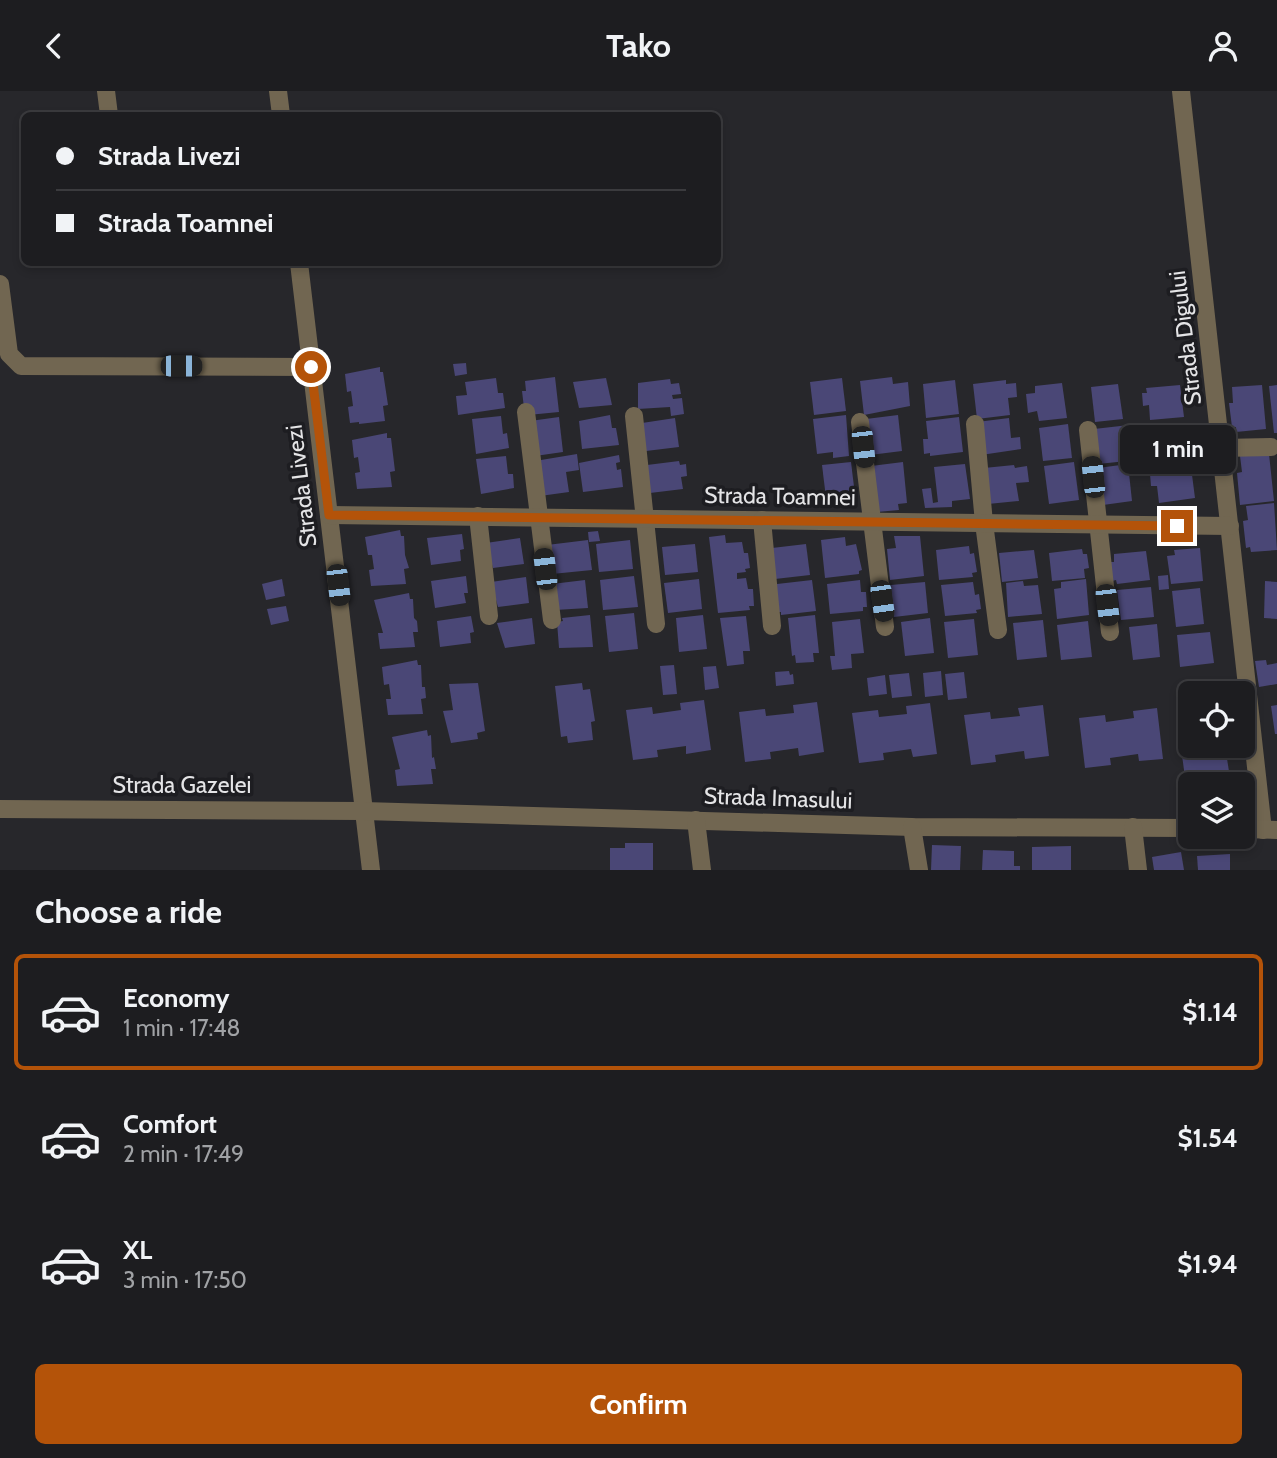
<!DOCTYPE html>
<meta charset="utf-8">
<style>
:root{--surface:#1d1d20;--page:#2a2a2d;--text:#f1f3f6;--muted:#a0a2a5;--line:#3b3b3e;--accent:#b45309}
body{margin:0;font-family:Cabin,sans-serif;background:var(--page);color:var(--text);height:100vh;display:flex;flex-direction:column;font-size:26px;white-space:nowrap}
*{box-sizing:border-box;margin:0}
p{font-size:23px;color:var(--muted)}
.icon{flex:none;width:38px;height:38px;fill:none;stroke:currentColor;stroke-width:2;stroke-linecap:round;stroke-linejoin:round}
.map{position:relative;height:779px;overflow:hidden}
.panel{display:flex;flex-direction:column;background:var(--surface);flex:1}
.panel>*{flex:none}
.guide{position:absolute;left:21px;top:21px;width:700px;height:154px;border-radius:10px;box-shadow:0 4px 10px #0003,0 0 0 2px var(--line);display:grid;align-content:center;height:154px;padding:0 35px;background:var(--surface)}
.controls{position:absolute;left:1178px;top:590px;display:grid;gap:14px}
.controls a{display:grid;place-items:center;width:77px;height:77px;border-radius:10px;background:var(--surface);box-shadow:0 4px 10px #0003,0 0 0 2px var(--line);font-size:35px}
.end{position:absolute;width:32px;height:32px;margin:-16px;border:9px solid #b45309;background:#fff;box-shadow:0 0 0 4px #fff}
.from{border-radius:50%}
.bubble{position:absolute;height:49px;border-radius:10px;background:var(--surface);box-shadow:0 4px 10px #0003,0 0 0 2px var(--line);font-size:23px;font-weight:700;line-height:49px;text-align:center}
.car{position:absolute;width:21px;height:42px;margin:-21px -10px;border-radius:9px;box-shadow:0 0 5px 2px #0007;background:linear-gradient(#222 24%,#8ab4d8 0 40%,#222 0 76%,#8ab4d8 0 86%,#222 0)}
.guide b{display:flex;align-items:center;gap:24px;height:66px;font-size:26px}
.guide b+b{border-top:2px solid var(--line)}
.guide i{width:18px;height:18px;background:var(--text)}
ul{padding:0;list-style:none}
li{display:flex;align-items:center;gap:21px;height:116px;margin:0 14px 10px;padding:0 21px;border:4px solid transparent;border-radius:10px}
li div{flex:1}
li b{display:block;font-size:26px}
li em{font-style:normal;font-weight:700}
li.on{border-color:var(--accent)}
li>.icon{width:63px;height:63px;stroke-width:1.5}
h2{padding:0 35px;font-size:32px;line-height:84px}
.button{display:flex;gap:14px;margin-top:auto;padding:14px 35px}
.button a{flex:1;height:80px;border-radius:10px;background:var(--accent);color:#fff;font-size:28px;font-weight:700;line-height:80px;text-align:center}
header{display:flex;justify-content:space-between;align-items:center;height:91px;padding:0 35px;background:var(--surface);font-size:32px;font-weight:700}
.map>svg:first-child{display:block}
</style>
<header><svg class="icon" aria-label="back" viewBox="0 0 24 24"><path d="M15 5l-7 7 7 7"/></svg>Tako<svg class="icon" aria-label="person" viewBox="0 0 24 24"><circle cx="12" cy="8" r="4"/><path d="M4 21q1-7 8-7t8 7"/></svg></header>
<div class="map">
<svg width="1277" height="779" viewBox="0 0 1277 779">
<rect width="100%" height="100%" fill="#27272b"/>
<g fill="#4a4776">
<polygon points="466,272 467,283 455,285 453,273"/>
<polygon points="380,276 380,281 383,281 388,314 383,315 385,330 359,333 359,331 350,332 348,316 353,315 351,300 347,301 345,283"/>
<polygon points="555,286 559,321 528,324 524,317 522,300 526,300 525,290"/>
<polygon points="892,286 893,293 908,291 910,315 864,324 860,290"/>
<polygon points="496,287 498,302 503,302 505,317 458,324 456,305 467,304 465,291"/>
<polygon points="606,287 612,314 579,317 573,291"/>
<polygon points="842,287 846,320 814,324 810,291"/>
<polygon points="670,288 671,293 679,292 681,303 672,304 673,308 682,307 684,323 671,325 670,316 638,318 638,292"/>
<polygon points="955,289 959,323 926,327 923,293"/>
<polygon points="1006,289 1006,293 1016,292 1017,306 1008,307 1010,324 977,328 973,293"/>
<polygon points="1062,292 1067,327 1039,330 1037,320 1028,322 1026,303 1035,302 1035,295"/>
<polygon points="1118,293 1123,328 1095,331 1091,296"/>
<polygon points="1180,294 1184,326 1150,329 1149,314 1143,315 1142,302 1147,302 1146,297"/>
<polygon points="1262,294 1266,338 1236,341 1236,336 1232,336 1229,312 1233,312 1232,296"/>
<polygon points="1277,294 1277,342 1274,342 1269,295"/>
<polygon points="610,324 612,337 616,337 619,354 582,358 579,330"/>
<polygon points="846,324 849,365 833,367 833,361 817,363 813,328"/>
<polygon points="898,324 902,360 870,364 866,328"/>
<polygon points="501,325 503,343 507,342 509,357 476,363 472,328"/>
<polygon points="559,326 563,361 535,365 530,330"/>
<polygon points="959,326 963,361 930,365 930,362 924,363 923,348 928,348 926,330"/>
<polygon points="675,327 679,356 646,360 642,332"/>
<polygon points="1009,327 1011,347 1020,346 1021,358 981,364 977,331"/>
<polygon points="1068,333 1072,367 1043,370 1039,337"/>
<polygon points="1138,333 1140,352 1125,354 1127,370 1098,373 1094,338"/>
<polygon points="1185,335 1189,369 1156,373 1154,356 1147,357 1145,341"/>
<polygon points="387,342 387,347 391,347 395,380 390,381 392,396 357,398 355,382 360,381 358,366 354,367 352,349"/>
<polygon points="577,363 579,379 566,381 569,401 540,405 535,370"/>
<polygon points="1269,363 1274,410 1240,414 1237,382 1242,381 1240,365"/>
<polygon points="619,364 620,371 616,372 617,379 621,378 623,396 583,401 579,372"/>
<polygon points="506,365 508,383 513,383 514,397 481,403 476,368"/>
<polygon points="679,370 680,374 686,373 687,385 681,386 683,398 650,402 647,374"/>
<polygon points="851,371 855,404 826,407 822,374"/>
<polygon points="903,371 907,412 898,413 899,419 877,421 871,375"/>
<polygon points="1074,371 1079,409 1049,413 1044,375"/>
<polygon points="965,373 970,408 952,410 952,416 925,417 922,398 931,397 933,412 938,411 934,376"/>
<polygon points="1128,373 1132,410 1103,414 1098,377"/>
<polygon points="1014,374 1015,377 1027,375 1029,391 1016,392 1019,410 988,413 984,377"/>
<polygon points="1191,376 1195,407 1159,412 1157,395 1151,395 1150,383"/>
<polygon points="1274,412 1277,459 1251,461 1250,456 1246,457 1243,430 1248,429 1246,415"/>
<polygon points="400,439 401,445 404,445 405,464 409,477 404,478 406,493 371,495 369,479 374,478 372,464 368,464 365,446"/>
<polygon points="598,440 600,450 589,451 588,441"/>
<polygon points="462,443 464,458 460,459 461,470 431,474 427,447"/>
<polygon points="725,444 726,452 742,451 744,462 748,462 750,477 745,478 746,481 737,482 737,488 746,487 748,498 753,498 754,515 749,515 750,519 718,522 709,446"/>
<polygon points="894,445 920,445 924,485 890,489 887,458 896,457"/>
<polygon points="845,446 846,455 856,453 862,479 859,480 859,483 825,487 821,449"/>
<polygon points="520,447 524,473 493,477 486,452"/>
<polygon points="588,449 592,479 552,483 547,454"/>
<polygon points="630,449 633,478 599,481 596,453"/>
<polygon points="695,453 698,481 665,484 662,456"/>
<polygon points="806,453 810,484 775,488 772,457"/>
<polygon points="969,455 970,463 974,462 977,481 972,482 973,486 939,489 936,459"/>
<polygon points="1200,457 1203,490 1171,493 1167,465 1175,464 1174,459"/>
<polygon points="1082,458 1083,463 1087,463 1089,477 1084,478 1085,487 1052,490 1049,462"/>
<polygon points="1034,459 1038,487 1002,491 999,462"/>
<polygon points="1146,460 1150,489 1117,493 1116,489 1112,490 1110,471 1114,471 1114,463"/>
<polygon points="1168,484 1169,498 1159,499 1158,485"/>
<polygon points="466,485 468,502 464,502 466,512 435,517 431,490"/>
<polygon points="634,485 638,516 603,519 600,489"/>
<polygon points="526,486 529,512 498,516 491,491"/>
<polygon points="282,488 285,505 266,509 262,493"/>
<polygon points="699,488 702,518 668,522 664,492"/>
<polygon points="1086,488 1089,524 1057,528 1054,498 1061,497 1061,491"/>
<polygon points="585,489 588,517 555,519 552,493"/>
<polygon points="812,489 816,520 781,524 781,521 777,521 777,493"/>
<polygon points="860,489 861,501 866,501 867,516 863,516 863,520 830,523 827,493"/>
<polygon points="1023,490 1024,495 1038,494 1042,523 1008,526 1006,492"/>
<polygon points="1265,490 1277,491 1277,528 1264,527"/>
<polygon points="925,491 928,522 894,526 891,494"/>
<polygon points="973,491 975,504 979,503 981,518 976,519 977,522 945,525 941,494"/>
<polygon points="1151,496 1154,526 1121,529 1117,499"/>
<polygon points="1200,497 1204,533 1176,536 1172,500"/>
<polygon points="409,502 410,508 413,508 414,527 417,530 418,541 413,541 415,556 380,558 378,542 383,542 374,509"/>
<polygon points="286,515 289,530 271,534 267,518"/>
<polygon points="634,522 638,558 609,561 605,525"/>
<polygon points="590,524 593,556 559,557 557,531 563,530 562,527"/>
<polygon points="703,524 707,558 679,561 676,527"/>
<polygon points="815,524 819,562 813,562 814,571 796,572 795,564 792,565 788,527"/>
<polygon points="471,525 474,541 470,542 471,552 440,556 437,530"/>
<polygon points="746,525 750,560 743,560 744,573 727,575 720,527"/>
<polygon points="532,527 535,553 505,557 497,532"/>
<polygon points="930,527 934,562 905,565 901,531"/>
<polygon points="860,528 864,562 851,563 852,577 832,579 830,565 835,565 832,531"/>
<polygon points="974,528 978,564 948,567 944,531"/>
<polygon points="1043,529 1047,566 1017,569 1013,532"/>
<polygon points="1088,530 1092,566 1061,569 1057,534"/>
<polygon points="1157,533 1160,566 1133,569 1129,536"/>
<polygon points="1210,541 1214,572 1180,576 1177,544"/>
<polygon points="417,569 418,574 421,574 422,596 425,596 426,607 421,608 423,623 388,624 386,608 391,608 389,593 384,594 382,576"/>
<polygon points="1266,569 1267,574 1277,572 1277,593 1259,596 1255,570"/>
<polygon points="674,574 677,603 663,604 660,575"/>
<polygon points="716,575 719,597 705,599 703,576"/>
<polygon points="789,580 790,584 793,583 794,593 776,595 775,581"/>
<polygon points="941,580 943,604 925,606 923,582"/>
<polygon points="964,581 967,607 948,609 945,583"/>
<polygon points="909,582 912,605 892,607 889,584"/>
<polygon points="885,584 887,603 869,605 867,587"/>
<polygon points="1200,590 1224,591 1224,600 1200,600"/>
<polygon points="478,592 485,640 477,642 478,648 451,652 443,620 453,619 449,593"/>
<polygon points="582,592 583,599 590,598 595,630 591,631 593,649 568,652 567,645 561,646 555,595"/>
<polygon points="704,609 711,659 686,663 686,655 657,659 658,666 633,669 626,619 652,616 653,623 681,619 680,612"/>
<polygon points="817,611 824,661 799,665 798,657 770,661 771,668 745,671 739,621 765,618 766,625 794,622 793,614"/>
<polygon points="930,612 937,663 913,666 911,658 883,662 884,669 859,672 852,622 878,619 879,626 907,623 906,615"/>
<polygon points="1043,614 1049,665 1025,668 1024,660 995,664 996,671 971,674 964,624 990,621 991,628 1020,625 1018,617"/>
<polygon points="1277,614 1277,643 1275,643 1271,615"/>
<polygon points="1157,617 1163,668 1139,670 1138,663 1110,667 1111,674 1085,677 1079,627 1105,624 1106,631 1134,627 1133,620"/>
<polygon points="427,639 428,645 431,644 432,667 434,666 436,678 431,678 433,693 397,695 395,679 400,678 392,646"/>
<polygon points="1190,648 1190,654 1225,655 1231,693 1190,693 1188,709 1180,649"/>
<polygon points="625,752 653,752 653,779 610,779 610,757 625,757"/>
<polygon points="932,754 961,755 960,779 931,779"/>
<polygon points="1071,755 1071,779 1032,779 1032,756"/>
<polygon points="983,759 1014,760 1014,775 1020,775 1020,779 982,779"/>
<polygon points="1181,761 1184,779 1154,779 1152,766"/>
<polygon points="1230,763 1230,779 1198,779 1197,765"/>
</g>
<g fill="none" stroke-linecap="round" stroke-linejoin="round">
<g stroke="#716651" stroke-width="18">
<polyline points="106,0 109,24"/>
<polyline points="278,0 281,24"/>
<polyline points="1181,0 1263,739"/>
<polyline points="299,172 371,779"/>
<polyline points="0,193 9,263 21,275 311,276"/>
<polyline points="526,321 552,529"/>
<polyline points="634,325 656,533"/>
<polyline points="860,331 885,536"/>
<polyline points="975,333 984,432 998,539"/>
<polyline points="1088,339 1110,541"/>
<polyline points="1222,357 1271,356"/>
<polyline points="329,424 1230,435"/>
<polyline points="478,425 489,525"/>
<polyline points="762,429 772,535"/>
<polyline points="0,718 364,720 912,736 1190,737"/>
<polyline points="696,729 702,779"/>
<polyline points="912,736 919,779"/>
<polyline points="1133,736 1138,779"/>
<polyline points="1242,738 1277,739"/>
</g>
</g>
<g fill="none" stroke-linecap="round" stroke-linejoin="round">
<polyline stroke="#b45309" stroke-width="9" points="311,276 329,424 1177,435"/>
</g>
<g text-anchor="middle" stroke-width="7" stroke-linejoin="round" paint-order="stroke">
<g font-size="23" fill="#e4e4e6" stroke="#1d1d21">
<text transform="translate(1185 247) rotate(-97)" y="8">Strada Digului</text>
<text transform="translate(301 395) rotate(-97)" y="8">Strada Livezi</text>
<text transform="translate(780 405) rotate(1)" y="8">Strada Toamnei</text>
<text x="182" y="702">Strada Gazelei</text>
<text transform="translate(778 707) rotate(2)" y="8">Strada Imasului</text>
</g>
</g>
</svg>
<div class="controls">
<a><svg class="icon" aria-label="locate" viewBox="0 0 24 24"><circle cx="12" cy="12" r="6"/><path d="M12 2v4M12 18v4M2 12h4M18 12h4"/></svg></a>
<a><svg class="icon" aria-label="layers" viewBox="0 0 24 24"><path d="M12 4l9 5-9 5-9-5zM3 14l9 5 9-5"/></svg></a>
</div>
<i class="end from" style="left:311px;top:276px"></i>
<i class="end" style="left:1177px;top:435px"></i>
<div class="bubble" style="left:1120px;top:334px;width:116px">1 min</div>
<i class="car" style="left:181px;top:275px;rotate:90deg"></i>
<i class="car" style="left:863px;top:356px;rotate:174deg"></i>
<i class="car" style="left:1093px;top:386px;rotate:354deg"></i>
<i class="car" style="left:545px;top:478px;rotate:353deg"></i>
<i class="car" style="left:338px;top:494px;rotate:173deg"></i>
<i class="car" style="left:882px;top:510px;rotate:172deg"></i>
<i class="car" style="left:1107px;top:514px;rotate:173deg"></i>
<div class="guide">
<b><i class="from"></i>Strada Livezi</b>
<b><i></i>Strada Toamnei</b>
</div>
</div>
<section class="panel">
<h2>Choose a ride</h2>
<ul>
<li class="on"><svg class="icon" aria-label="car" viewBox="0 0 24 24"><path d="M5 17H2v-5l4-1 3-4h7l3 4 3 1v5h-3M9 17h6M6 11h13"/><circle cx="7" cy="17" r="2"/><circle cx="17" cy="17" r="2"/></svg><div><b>Economy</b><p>1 min · 17:48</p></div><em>$1.14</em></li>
<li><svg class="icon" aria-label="car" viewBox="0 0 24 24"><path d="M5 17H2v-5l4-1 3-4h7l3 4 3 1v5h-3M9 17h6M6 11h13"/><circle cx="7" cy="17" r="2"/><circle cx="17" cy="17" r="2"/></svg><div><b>Comfort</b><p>2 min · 17:49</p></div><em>$1.54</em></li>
<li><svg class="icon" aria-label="car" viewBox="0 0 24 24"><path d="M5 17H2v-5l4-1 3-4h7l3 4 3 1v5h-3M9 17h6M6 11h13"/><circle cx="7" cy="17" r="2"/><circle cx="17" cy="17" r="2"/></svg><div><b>XL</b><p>3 min · 17:50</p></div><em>$1.94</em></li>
</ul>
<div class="button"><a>Confirm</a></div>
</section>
